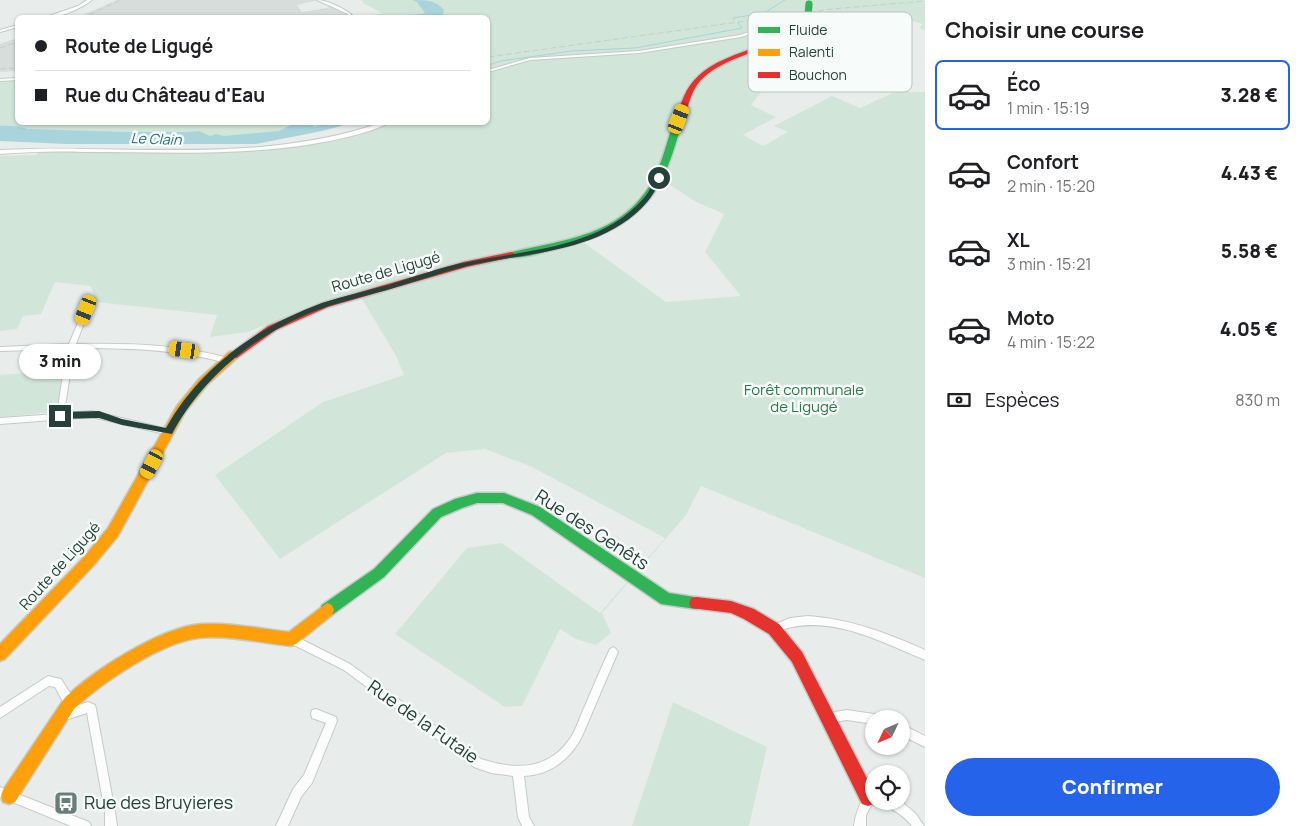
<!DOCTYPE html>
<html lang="fr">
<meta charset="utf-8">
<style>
:root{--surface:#fff;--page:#f6f6f6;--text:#202124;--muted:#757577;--line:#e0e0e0;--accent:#2563eb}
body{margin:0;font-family:Manrope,sans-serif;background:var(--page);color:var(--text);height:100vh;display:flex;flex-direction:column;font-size:19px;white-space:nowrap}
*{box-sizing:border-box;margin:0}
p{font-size:16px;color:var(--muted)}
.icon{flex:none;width:28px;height:28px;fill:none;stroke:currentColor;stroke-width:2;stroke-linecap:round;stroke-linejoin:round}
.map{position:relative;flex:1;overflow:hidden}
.drawer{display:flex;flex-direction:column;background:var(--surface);width:375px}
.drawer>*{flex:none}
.hud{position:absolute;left:15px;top:15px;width:475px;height:110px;border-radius:8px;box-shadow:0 1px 4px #0004;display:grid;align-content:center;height:110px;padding:0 20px;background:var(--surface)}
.needle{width:32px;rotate:226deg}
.tools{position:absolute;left:865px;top:710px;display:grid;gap:10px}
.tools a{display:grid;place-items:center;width:45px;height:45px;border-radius:50%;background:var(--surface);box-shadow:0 1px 4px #0004;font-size:25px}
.end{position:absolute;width:22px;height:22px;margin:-11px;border:6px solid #24423a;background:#fff;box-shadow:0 0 0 2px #fff}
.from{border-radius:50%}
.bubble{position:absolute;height:35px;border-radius:18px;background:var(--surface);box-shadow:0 1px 4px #0004;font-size:16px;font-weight:800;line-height:35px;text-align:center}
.car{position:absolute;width:15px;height:30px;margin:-15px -8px;border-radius:6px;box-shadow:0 0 4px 1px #0007;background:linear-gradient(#f5c518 24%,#345 0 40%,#f5c518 0 76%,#345 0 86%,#f5c518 0)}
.hud b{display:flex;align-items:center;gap:18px;height:48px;font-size:19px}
.hud b+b{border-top:1px solid var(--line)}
.hud i{width:12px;height:12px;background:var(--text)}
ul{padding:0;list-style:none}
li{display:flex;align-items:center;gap:15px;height:70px;margin:0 10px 8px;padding:0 10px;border:2px solid transparent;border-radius:8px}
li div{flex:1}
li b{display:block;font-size:19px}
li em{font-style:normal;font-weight:800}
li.selected{border-color:var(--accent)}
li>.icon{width:45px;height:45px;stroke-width:1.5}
h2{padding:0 20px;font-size:22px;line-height:60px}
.pay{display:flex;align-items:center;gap:12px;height:55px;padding:0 20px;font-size:19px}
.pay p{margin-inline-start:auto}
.cta{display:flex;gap:10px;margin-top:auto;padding:10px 20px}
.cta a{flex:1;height:58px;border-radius:30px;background:var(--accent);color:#fff;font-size:20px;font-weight:800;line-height:58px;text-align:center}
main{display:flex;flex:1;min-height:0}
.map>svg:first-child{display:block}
</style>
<main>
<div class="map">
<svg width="925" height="826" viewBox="0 0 925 826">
<rect width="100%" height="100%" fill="#e8edeb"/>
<g fill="#d6dedb">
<polygon points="117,0 319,0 297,5 302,12 332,7 350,16 76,18"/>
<polygon points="17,38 17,71 0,72 0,44"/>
</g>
<g fill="#d1e6d8" fill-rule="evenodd">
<path d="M358 0H925V30L919 28 923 24 908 20 877 19 882 31 893 34 896 38 892 41 900 49 888 48 871 49 877 57 859 63 820 64 753 84 763 90 751 105 776 117 743 135 763 146 788 132 774 126 832 96 860 108 895 92H925V578L701 486 686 515 602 613 611 633 596 645 576 639 560 629 522 706 505 707 395 634 467 548 502 543 600 613 665 538 532 467 485 449 446 453 280 559 215 475 323 402 404 375 396 356 358 292 247 332 210 337 217 315 96 302 91 286 55 282 41 314 23 316 17 329 0 331V156L36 155 40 152H225L292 148 332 140 367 127 362 123 488 122V18L369 17 382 13 363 3V1ZM655 175 696 202 724 214 705 252 741 296 666 302 579 239 627 213Z"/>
<polygon points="17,80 18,122 332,123 319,128 250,137 0,132 0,81"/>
<polygon points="63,370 60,405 54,412 0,417 0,375"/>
<polygon points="673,702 767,747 749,826 632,826"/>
</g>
<g fill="#a9d4db">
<path d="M412 0C425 0 436 0 444 10L443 15 438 17H400C409 13 416 16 425 13L417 2Z"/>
<path d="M295 123H314L312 124 314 127 326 123H346L341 126 322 131 256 144H66L0 141V126C10 125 18 126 28 129L129 132H186L199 131 210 136 216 134 224 136 279 131Z"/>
</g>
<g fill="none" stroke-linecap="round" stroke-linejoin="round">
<g stroke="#a9d4db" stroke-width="1">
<polyline points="734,20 733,18 764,13 785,0"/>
<polyline points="488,65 501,61 571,51 635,48 742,28 738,23"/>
</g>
<g stroke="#c5cac8" stroke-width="2">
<g id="street">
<path d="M87 0H92C79 10 59 18 43 18L78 6Z"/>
<path d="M317 0C327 0 348 10 355 18H350L348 14Z"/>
<polygon points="807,18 809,19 808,20 787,22 741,37 639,53 530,60 488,72 488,70 530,58 639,51 740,35 785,20"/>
<polygon points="18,25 18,27 0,32 0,30"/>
<polygon points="18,78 18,80 0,81 0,79"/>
<path d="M383 122H391C365 135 335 140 307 145 233 156 158 152 83 152 56 151 28 152 0 154V150C28 149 56 148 84 149 185 150 286 156 383 122Z"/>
<path d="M84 308H86L89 310 76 344C128 343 179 344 228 358L230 360 226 363C176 349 126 348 74 348L64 413 92 411 172 430 173 432 172 434 169 435 92 417 0 424V418L57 414 67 349 0 351V347L69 344Z"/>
<path d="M808 616C850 619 887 633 925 650V660C883 643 839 618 792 627 786 628 780 631 774 633L771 632 769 629 771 626 790 618Z"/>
<path d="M291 634 350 664 481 759C515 770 549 771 571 737 577 728 580 716 585 706 593 687 601 668 610 649L613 647 616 649 618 652 583 734C572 758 551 775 524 776L529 817 534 826H522L518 817 513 776 491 773 474 767 344 670 288 642 286 639 288 636Z"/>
<polygon points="48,676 61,679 74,699 75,703 74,707 70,708 66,707 55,687 49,686 0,718 0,707"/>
<polygon points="88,702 95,705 96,709 115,812 117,826 105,826 105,812 87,713 62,721 58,720 57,716 58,712"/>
<polygon points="316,709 336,717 337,721 312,783 301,797 288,826 276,826 293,789 304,775 326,723 312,718 311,714 312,710"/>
<polygon points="847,710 874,714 878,715 879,719 874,719 874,724 847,720 827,723 823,722 822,718 823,714"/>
<polygon points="901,724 925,736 925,747 901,735"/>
<polygon points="0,787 89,822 91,826 71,826 0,797"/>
<path d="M869 793 873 794 874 800 866 815V826H854C856 812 859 806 865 794Z"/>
<path d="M882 801H901L916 814 924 826H912C904 816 895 810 883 805Z"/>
</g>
</g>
<g stroke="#c3cbc8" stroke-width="3">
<g id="fast">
<path d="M679 110 686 112C678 133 673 157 663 177 643 219 604 237 560 248 547 251 520 260 508 257V253C565 239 623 237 654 178 665 157 668 132 679 110Z"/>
<polygon points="477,493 504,493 540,507 669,593 701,598 703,603 701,608 696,609 661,604 532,515 503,503 477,503 462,508 441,517 384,577 332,615 327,617 322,615 320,610 322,605 374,569 433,509 455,499"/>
</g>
</g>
<g stroke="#c3cbc8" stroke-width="3">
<g id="slow">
<polygon points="233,351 237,352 238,355 237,358 207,385 185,412 118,536 94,565 5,659 0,661 0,644 84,557 108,528 177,406 199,379 229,352"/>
<path d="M327 603 332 605 334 610 332 615 296 644 291 646C261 643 229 635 199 638 162 642 101 683 74 709L15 802 9 804 3 802 1 796 3 790 64 699C92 671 161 627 201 624 230 622 260 629 289 632Z"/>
</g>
</g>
<g stroke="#c3cbc8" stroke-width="3">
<g id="jam">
<path d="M806 15 811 16C779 55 723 51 697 85 691 94 689 104 685 114H679C679 108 682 101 684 96 701 58 747 54 780 37 790 31 798 23 806 15Z"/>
<polygon points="511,252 514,253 514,257 467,267 328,307 276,330 237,358 229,358 228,355 268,326 322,303 463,262"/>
<polygon points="696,597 731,601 754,609 779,624 802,652 874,792 874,804 868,806 862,804 792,662 769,634 744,619 731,613 691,608 689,603 691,598"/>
</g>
</g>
<use href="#street" fill="#fcfcfc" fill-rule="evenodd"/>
<use href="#fast" fill="#30b455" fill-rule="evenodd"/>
<use href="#slow" fill="#ff9f0a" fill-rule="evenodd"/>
<use href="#jam" fill="#e5322d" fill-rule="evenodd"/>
<g stroke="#c9cdcc" stroke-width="1" stroke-dasharray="6 3" stroke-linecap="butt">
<polyline points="81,18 121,0"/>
<polyline points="0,48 18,42"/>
<polyline points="488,57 832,9 925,1"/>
<polyline points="0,69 18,68"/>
</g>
<g stroke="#c3cbc8" stroke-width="8" stroke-linecap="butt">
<polyline id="fast-bridge" points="808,16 809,4"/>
</g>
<use href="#fast-bridge" stroke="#30b455" stroke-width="7"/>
</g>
<path fill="#24423a" d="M657 176 662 178C657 185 654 194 648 201 604 253 528 252 467 266 440 273 414 282 387 290 368 295 348 300 329 306 263 328 205 373 172 434L122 425 99 418 60 419 56 416 60 412 99 411 122 419 166 428C200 367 257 327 322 303 344 296 366 291 388 285 414 277 441 267 468 262 527 250 600 248 643 199 649 193 652 184 657 176Z"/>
<defs>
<g id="bus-square" transform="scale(1.25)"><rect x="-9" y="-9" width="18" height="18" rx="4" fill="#697e78" stroke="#f7fbf9"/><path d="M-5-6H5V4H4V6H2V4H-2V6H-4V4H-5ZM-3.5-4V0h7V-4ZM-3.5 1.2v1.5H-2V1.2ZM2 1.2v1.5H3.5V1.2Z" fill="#fff"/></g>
</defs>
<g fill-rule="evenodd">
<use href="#bus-square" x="66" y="803"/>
</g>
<g text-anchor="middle" stroke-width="5" stroke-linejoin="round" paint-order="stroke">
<g font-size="14" font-style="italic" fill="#1c6f80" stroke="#f7fbf9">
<text transform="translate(156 139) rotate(2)" y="5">Le Clain</text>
</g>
<g font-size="15" fill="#24423a" stroke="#f7fbf9">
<text transform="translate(386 272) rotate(-16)" y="5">Route de Ligugé</text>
<text transform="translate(60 566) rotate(-48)" y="5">Route de Ligugé</text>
</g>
<g font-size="15" fill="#2d7a4b" stroke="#f7fbf9">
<text x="804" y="395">Forêt communale<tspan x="804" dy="17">de Ligugé</tspan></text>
</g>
<g font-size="18" fill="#24423a" stroke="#f7fbf9">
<text transform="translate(592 530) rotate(33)" y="6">Rue des Genêts</text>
<text transform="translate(423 722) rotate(35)" y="6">Rue de la Futaie</text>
</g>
<g font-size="18" fill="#24423a" stroke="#f7fbf9" text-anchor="start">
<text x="84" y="809">Rue des Bruyieres</text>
</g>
</g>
<rect x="748" y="12" width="164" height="80" rx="8" fill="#f7fbf9" stroke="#b8c4c0" stroke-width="1"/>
<rect x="758" y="27" width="22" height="6" fill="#30b455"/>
<rect x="758" y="49" width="22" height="7" fill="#ff9f0a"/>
<rect x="758" y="72" width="22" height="6" fill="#e5322d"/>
<g font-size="14" fill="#24423a">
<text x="789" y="35">Fluide</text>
<text x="789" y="57">Ralenti</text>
<text x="789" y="80">Bouchon</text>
</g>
</svg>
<div class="tools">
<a><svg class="needle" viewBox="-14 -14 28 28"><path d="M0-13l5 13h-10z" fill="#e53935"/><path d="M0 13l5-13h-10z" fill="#757577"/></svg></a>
<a><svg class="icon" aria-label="locate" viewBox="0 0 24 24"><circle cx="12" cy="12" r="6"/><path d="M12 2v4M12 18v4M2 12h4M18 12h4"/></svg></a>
</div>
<i class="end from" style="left:659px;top:178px"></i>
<i class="end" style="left:60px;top:416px"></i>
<div class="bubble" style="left:19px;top:344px;width:82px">3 min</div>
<i class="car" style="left:679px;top:119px;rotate:21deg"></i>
<i class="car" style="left:86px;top:310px;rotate:202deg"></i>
<i class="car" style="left:184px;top:350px;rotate:279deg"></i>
<i class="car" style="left:152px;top:464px;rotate:208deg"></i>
<div class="hud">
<b><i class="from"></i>Route de Ligugé</b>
<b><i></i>Rue du Château d'Eau</b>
</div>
</div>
<section class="drawer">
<h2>Choisir une course</h2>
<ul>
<li class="selected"><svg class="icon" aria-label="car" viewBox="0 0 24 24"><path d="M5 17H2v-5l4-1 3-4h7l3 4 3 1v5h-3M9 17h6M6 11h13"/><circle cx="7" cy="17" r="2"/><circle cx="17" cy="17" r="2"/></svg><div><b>Éco</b><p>1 min · 15:19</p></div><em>3.28 €</em></li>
<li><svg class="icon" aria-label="car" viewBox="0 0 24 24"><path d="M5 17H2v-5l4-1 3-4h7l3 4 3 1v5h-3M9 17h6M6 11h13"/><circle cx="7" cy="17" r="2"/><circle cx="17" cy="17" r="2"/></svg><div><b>Confort</b><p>2 min · 15:20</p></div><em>4.43 €</em></li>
<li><svg class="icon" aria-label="car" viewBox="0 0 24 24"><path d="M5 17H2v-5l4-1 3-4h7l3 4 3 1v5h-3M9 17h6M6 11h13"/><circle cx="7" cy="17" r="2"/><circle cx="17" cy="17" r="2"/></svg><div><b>XL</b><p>3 min · 15:21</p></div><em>5.58 €</em></li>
<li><svg class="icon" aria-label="car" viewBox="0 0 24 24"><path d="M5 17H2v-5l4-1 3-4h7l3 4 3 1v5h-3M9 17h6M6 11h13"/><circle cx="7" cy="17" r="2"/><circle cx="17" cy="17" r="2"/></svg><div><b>Moto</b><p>4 min · 15:22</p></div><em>4.05 €</em></li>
</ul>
<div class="pay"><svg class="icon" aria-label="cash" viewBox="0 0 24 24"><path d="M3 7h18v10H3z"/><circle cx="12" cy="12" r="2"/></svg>Espèces<p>830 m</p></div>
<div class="cta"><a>Confirmer</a></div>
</section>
</main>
